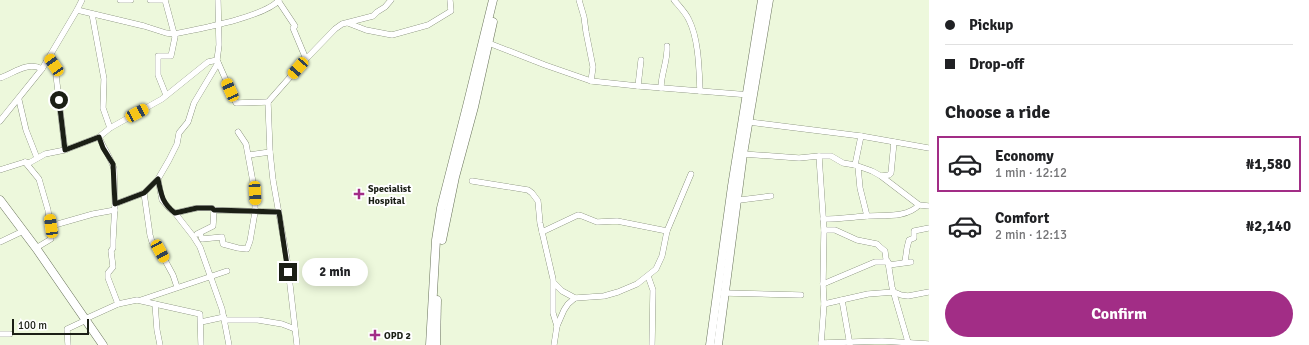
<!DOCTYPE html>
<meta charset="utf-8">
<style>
:root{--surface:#fff;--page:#f2f2f2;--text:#202124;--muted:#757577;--line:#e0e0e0;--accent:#a22d86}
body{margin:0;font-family:Signika,sans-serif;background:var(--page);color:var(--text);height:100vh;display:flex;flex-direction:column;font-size:15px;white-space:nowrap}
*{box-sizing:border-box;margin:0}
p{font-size:13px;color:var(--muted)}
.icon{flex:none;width:22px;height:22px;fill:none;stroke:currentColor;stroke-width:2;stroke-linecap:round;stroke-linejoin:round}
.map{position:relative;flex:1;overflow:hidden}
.details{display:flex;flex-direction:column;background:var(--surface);width:380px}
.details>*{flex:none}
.top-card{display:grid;align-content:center;height:88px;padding:0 16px;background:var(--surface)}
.scale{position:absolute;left:12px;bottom:10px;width:77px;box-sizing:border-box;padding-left:4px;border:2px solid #1b1f15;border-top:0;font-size:11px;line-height:14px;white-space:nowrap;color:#1b1f15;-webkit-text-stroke:3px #fff;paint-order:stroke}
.end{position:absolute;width:18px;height:18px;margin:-9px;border:5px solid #1b1f15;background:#fff;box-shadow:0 0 0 2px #fff}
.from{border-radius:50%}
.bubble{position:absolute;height:28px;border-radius:14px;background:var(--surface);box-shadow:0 2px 10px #0003;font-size:13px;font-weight:700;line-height:28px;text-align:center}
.car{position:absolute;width:12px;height:24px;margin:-12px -6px;border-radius:5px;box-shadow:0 0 3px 1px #0007;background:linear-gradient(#f5c518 24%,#345 0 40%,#f5c518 0 76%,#345 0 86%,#f5c518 0)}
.top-card b{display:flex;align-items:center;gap:14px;height:38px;font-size:15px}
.top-card b+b{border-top:1px solid var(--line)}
.top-card i{width:10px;height:10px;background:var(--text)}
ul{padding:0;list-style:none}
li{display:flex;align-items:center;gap:12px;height:56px;margin:0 8px 6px;padding:0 8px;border:2px solid transparent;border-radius:0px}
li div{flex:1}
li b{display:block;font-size:15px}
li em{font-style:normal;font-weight:700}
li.active{border-color:var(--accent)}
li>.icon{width:36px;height:36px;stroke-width:1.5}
h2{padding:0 16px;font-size:18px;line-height:48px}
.primary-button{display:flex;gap:8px;margin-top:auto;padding:8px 16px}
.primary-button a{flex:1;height:46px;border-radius:24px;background:var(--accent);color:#fff;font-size:16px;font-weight:700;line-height:46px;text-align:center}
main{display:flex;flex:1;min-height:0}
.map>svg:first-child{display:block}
</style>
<main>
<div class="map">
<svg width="929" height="345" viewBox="0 0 929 345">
<rect width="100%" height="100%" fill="#edf8dc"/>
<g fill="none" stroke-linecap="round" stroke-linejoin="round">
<g stroke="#68725a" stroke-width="6">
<g id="minor">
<polyline points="120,0 131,0"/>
<polyline points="150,0 165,0 175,37 171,56 158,56 158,75 166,95"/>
<polyline points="218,0 219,45 217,60 236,103 268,102"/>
<polyline points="579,0 584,17 586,32 593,67 591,81"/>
<path d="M674 0C679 6 686 13 689 20 699 40 699 70 700 91"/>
<polyline points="279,2 295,26 293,28 306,59"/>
<path d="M77 10 144 26 166 33 174 34C198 29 265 17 279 0"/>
<polyline points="92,14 104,79 103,108 110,128"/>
<polyline points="348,23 366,30 392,35 428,25 451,11 450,0"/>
<polyline points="486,42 545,65 591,81 638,86 750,95"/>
<polyline points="49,58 54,65 56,75 65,150"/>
<path d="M0 78C14 73 28 61 42 69"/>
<polyline points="638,86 641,60"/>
<path d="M661 88C661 73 668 61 667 46"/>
<polyline points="19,100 26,130 37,158"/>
<polyline points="0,121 42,69 77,10 82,0"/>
<polyline points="749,122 861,136 929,148"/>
<path d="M99 137C103 147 112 160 114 169L115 204 113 240V248L111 251 113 267 108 273V278L118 304"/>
<polyline points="743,154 799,158 819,156 831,156 843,163 855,165 872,171 881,176 919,205 929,206"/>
<polyline points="249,155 270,152"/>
<polyline points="819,156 824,230 823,284 824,304 821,345"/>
<polyline points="25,162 39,179 48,210 51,239 36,248"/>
<polyline points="855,165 861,136"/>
<polyline points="858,167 860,188 867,216"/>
<polyline points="0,170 25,162 29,163 45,154 65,150 99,137 110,128 162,99 208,62 217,60"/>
<polyline points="881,176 889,175 891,173 894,142"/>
<polyline points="158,179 162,200 170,209 175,213 193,236 200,247 222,309 229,345"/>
<polyline points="472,181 528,190 532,193 538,201 540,223 553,279 553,313 557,326 554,345"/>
<polyline points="144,193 150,235 152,242 158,252 160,251 173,275 177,287"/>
<polyline points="740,200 771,196"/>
<polyline points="115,204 144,193 158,179 169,160 177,144 179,133 188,122 194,103 218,63"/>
<polyline points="175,213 197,208 212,208 214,210"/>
<path d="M823 219C838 219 853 217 867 216 884 215 907 218 919 205"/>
<polyline points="51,226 93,214 115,210"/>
<polyline points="824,230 835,230 857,240 877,244 880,247 885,251 886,259 888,262"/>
<polyline points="542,232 578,215 582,216 597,222 617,221 667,231"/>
<polyline points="200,233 202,239 222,237 223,244 238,248 247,249 250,241 255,212 255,193 246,144 238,132"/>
<polyline points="197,234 213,226 214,210 279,212"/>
<polyline points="0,242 19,233"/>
<polyline points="905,262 907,248 909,240 914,238 914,231 929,228"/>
<polyline points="889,265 911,262"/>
<polyline points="648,276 653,290 652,345"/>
<polyline points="554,283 562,291 575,298"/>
<polyline points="823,284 875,262 888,262 892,287 908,342"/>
<polyline points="724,293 801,295"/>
<polyline points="141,300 227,271"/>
<polyline points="842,300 850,345"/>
<polyline points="155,304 157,330 160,345"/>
<polyline points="824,304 868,294 894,292 901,295 908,296 929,292"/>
<polyline points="85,319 118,304 137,300 200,314 201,345"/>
<polyline points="225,320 258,320 282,324 295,329"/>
<polyline points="201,322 224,317"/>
<polyline points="557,326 564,310 568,304 575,298 604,296 618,292 637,284 656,269 662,256 667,231 691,174"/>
<polyline points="0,334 10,334"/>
<polyline points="821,343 882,341 929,344"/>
<polyline points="68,345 67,329 82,322"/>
<polyline points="297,345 287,259 273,180 270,152 268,102 306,59 335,29 342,24 373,16 377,12 385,7 391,0"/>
</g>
</g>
<g stroke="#68725a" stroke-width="9">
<g id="secondary">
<polyline points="0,200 36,248 103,345"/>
<polyline points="442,240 455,177 474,107 493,22"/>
<polyline points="430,345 436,240 441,208 467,106 493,0"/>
<polyline points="436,345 437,300"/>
<polyline points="710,345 732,186 762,0"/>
<polyline points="718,345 743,154 769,0"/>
</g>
</g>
<use href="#minor" stroke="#fff" stroke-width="5.5"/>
<use href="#secondary" stroke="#fff" stroke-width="8"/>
</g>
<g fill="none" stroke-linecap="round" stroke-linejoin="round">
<path stroke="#1b1f15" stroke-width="5" d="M59 100 65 150 99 137 103 148 113 164 115 204 144 193 158 179C161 194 162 203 175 213L197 208H212L214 210 279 212 288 272"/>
</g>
<g fill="#a22d86" stroke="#fff" stroke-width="1.5">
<path d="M357 188h4v4h4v4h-4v4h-4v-4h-4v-4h4z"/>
<path d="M373 329h4v4h4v4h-4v4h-4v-4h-4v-4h4z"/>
</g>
<g text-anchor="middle" stroke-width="4" stroke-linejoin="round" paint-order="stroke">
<g font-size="10" font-weight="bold" fill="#1b1f15" stroke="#fff" text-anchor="start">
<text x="368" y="192">Specialist<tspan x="368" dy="12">Hospital</tspan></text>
<text x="384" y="339">OPD 2</text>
</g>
</g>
</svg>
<div class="scale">100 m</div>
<i class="end from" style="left:59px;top:100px"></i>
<i class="end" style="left:288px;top:272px"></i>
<div class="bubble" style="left:302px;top:258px;width:66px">2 min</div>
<i class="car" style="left:54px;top:65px;rotate:326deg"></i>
<i class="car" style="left:298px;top:68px;rotate:221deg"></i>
<i class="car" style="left:230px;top:90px;rotate:336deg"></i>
<i class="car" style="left:137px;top:113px;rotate:62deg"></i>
<i class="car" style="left:255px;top:193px;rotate:177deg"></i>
<i class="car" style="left:51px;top:226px;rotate:352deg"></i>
<i class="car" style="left:160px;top:251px;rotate:151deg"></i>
</div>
<section class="details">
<div class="top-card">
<b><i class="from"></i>Pickup</b>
<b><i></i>Drop-off</b>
</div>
<h2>Choose a ride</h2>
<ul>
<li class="active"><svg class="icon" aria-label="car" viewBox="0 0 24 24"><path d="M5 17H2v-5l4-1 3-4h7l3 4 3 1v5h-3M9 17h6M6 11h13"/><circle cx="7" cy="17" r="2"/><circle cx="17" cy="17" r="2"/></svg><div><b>Economy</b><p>1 min · 12:12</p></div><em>₦1,580</em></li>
<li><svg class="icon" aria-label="car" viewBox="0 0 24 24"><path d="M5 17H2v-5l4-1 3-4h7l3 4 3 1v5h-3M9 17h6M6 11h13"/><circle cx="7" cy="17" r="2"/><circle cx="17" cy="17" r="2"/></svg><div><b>Comfort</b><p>2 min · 12:13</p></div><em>₦2,140</em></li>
</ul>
<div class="primary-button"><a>Confirm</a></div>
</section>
</main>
